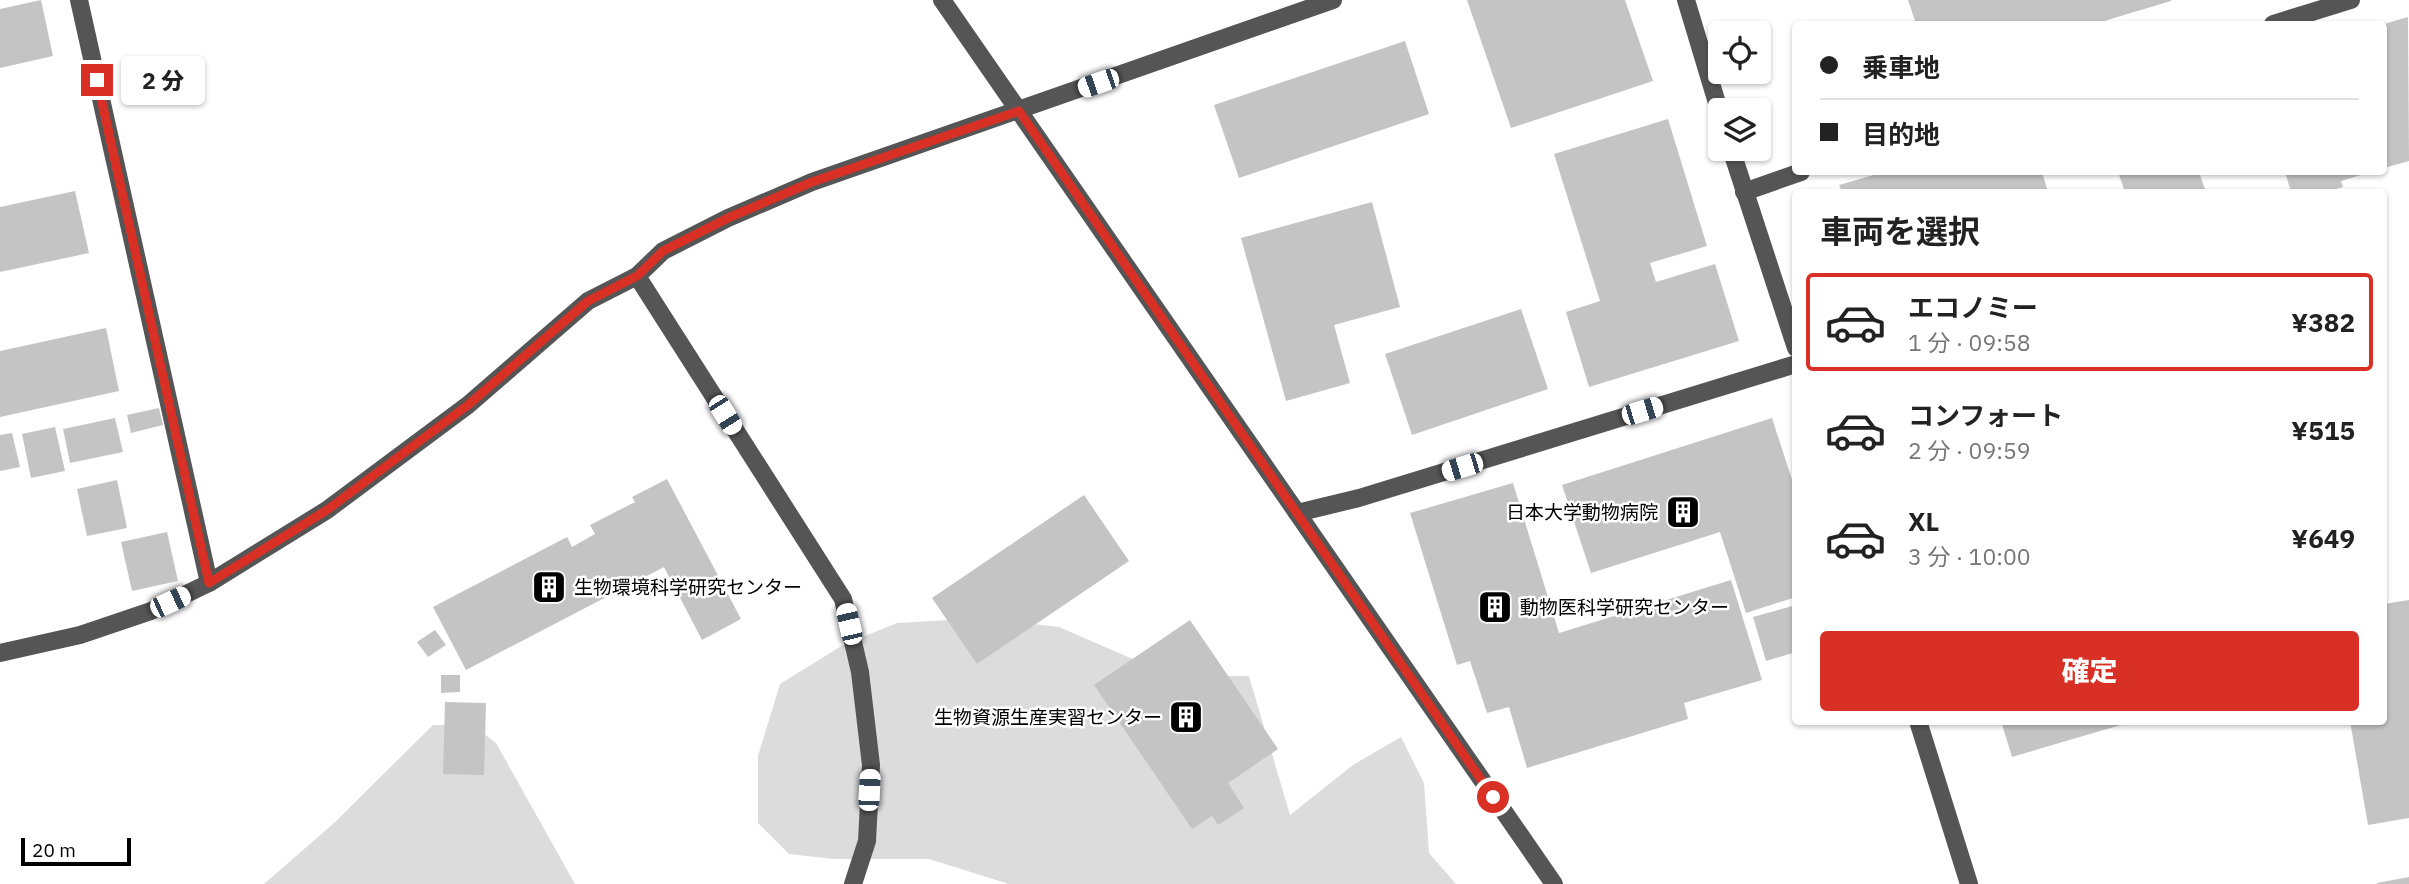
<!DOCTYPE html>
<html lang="ja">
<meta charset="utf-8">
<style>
:root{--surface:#fff;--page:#f2f2f2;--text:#222;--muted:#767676;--line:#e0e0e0;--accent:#d93025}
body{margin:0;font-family:"IBM Plex Sans","Noto Sans JP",sans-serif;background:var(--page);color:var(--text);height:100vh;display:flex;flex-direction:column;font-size:26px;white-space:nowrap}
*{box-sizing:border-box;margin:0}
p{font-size:23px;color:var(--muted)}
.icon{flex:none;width:38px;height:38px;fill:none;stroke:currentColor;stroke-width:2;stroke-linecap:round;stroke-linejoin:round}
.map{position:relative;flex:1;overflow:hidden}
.panel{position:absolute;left:1792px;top:189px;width:595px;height:536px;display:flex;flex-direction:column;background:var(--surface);border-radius:7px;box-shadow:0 2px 5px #0004}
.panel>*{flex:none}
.banner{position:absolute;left:1792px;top:21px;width:595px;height:154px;border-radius:7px;box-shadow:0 2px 5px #0004;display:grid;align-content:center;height:154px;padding:0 28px;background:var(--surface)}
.controls{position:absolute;left:1708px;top:21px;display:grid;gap:14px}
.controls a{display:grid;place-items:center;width:63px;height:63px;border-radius:7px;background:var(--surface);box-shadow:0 2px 5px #0004;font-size:35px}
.scale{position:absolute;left:21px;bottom:18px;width:110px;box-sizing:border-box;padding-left:7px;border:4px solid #000;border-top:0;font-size:19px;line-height:24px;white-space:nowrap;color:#000;-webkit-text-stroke:5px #fff;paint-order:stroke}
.end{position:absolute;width:32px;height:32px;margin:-16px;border:9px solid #d93025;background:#fff;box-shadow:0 0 0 4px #fff}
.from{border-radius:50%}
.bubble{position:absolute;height:49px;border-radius:7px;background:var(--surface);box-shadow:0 2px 5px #0004;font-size:23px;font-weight:800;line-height:49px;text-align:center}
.car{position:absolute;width:21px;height:42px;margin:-21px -10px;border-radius:9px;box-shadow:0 0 5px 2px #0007;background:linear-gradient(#fff 24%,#345 0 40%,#fff 0 76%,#345 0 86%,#fff 0)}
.banner b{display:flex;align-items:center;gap:24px;height:66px;font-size:26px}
.banner b+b{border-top:2px solid var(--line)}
.banner i{width:18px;height:18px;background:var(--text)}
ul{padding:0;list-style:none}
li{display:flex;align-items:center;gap:21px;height:98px;margin:0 14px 10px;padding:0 14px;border:4px solid transparent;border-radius:7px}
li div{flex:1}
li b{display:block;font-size:26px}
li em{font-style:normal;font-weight:800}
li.on{border-color:var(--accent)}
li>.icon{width:63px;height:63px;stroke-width:1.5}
h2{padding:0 28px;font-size:32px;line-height:84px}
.primary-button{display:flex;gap:14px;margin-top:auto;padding:14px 28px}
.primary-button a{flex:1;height:80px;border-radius:7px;background:var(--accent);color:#fff;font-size:28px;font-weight:800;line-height:80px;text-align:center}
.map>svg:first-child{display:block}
</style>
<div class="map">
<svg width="2409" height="884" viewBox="0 0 2409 884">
<rect width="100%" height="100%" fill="#fff"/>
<g fill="#dcdcdc">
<polygon points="983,618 1059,627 1172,676 1249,676 1290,815 1353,765 1401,737 1424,783 1429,853 1456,884 1009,884 929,859 834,859 789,854 758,823 758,756 780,684 843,645 897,623"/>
<polygon points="433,725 473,725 496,743 575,884 264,884 334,823"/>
</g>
<g fill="#c4c4c4">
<polygon points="41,0 53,56 0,68 0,9"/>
<polygon points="1467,0 1625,0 1653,81 1511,128"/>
<polygon points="1908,0 2171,0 2171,1 2094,24 1916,24"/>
<polygon points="2408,17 2409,161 2384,168 2384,24"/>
<polygon points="1405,41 1429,114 1239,178 1214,105"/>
<polygon points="1668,119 1707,246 1650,263 1656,282 1715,264 1739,341 1589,387 1566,312 1600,301 1554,154"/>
<polygon points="1884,172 2042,172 2048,192 1842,192 1839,185"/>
<polygon points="2118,172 2199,172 2206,192 2125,192"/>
<polygon points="2285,172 2371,172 2341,181 2343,187 2326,192 2291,192"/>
<polygon points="75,191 89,253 0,272 0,207"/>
<polygon points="1372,202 1400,307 1334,325 1350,383 1286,401 1241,238"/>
<polygon points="1521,309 1548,389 1412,435 1385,354"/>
<polygon points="106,328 119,391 0,417 0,351"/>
<polygon points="159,408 163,425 131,433 127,415"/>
<polygon points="115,418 123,452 70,463 63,429"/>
<polygon points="1772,418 1796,492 1796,597 1746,613 1720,532 1591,573 1562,485"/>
<polygon points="55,427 65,471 31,478 22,434"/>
<polygon points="12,433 20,467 0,471 0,435"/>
<polygon points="667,479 741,619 702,640 664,567 466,670 433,607 567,537 572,547 595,534 590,525 635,502 632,497"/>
<polygon points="117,480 127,528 87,536 77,489"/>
<polygon points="1513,483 1559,633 1731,580 1762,680 1684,703 1688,719 1527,768 1509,707 1487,713 1470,661 1457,665 1410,513"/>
<polygon points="1084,495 1129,561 977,664 932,598"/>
<polygon points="167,532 178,581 132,591 121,542"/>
<polygon points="2409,600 2409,818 2368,825 2350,721 2384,721 2384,604"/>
<polygon points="1796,605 1796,652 1766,661 1753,617"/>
<polygon points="1190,620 1278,749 1228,783 1244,808 1218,825 1212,816 1192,829 1094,685"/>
<polygon points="435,630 446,645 428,657 417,642"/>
<polygon points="441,675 460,675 460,692 441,693"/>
<polygon points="445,702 486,703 484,775 443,774"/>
<polygon points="2001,721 2131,721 2131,722 2012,757"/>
<polygon points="2409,877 2409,884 2377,884 2377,883"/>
</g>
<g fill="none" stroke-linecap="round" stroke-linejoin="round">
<g stroke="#555" stroke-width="18">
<polyline points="79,0 209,583"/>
<polyline points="942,0 1554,884"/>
<polyline points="1686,0 1720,113"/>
<polyline points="2273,24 2351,0"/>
<polyline points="1731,149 1796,348"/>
<polyline points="1744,192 1801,172"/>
<polyline points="637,276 843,599 860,672 871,765 867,841 853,884"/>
<polyline points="1297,513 1359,498 1796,364"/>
<polyline points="0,653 80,635 151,611 209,583 327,510 468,405 588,301 637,276 663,251 728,218 812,182 1333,0"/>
<polyline points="1918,721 1969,884"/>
</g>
</g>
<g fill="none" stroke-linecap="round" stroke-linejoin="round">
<polyline stroke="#d93025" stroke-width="9" points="97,80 209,583 327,510 468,405 588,301 637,276 663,251 728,218 812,182 1019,111 1493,797"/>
</g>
<defs>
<g id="building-square" transform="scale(1.75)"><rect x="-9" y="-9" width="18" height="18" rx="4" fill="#000" stroke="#fff"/><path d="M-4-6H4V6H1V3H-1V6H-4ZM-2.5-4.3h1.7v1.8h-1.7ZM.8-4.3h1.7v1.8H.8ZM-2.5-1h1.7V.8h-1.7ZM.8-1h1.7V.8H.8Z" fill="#fff"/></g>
</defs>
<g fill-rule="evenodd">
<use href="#building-square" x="1683" y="512"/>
<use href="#building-square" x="549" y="587"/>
<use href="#building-square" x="1495" y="607"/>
<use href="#building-square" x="1186" y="717"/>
</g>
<g text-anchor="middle" stroke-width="5" stroke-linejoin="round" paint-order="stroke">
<g font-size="19" fill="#000" stroke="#fff" text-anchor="end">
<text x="1658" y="519">日本大学動物病院</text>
<text x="574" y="594" text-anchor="start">生物環境科学研究センター</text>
<text x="1520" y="614" text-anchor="start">動物医科学研究センター</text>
<text x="1162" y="724">生物資源生産実習センター</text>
</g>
</g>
</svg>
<div class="controls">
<a><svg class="icon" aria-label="locate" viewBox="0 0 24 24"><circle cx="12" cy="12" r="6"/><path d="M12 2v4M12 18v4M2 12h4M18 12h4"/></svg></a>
<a><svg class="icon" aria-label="layers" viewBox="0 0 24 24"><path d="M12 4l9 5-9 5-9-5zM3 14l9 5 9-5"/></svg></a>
</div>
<div class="scale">20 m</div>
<i class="end from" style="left:1493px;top:797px"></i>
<i class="end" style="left:97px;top:80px"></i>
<div class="bubble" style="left:121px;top:56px;width:84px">2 分</div>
<i class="car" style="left:1098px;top:83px;rotate:251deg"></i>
<i class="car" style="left:1642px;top:411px;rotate:73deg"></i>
<i class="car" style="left:725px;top:415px;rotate:148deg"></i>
<i class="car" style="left:1462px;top:467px;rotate:253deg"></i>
<i class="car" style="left:170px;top:602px;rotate:65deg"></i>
<i class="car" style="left:849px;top:624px;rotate:347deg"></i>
<i class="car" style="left:869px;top:790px;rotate:3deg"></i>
<div class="banner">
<b><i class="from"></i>乗車地</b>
<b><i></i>目的地</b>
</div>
<section class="panel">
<h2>車両を選択</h2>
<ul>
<li class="on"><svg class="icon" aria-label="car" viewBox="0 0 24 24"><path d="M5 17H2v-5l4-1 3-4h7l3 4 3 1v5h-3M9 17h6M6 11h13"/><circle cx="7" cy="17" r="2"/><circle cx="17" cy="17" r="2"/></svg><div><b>エコノミー</b><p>1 分 · 09:58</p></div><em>¥382</em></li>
<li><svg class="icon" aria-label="car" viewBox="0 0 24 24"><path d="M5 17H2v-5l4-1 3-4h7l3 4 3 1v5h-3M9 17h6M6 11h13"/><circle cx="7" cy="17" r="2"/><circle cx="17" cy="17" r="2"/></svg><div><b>コンフォート</b><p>2 分 · 09:59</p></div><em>¥515</em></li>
<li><svg class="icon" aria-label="car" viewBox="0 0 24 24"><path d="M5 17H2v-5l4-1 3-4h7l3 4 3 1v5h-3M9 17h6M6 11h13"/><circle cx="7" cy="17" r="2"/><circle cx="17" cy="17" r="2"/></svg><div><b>XL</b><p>3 分 · 10:00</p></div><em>¥649</em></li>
</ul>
<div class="primary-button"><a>確定</a></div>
</section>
</div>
